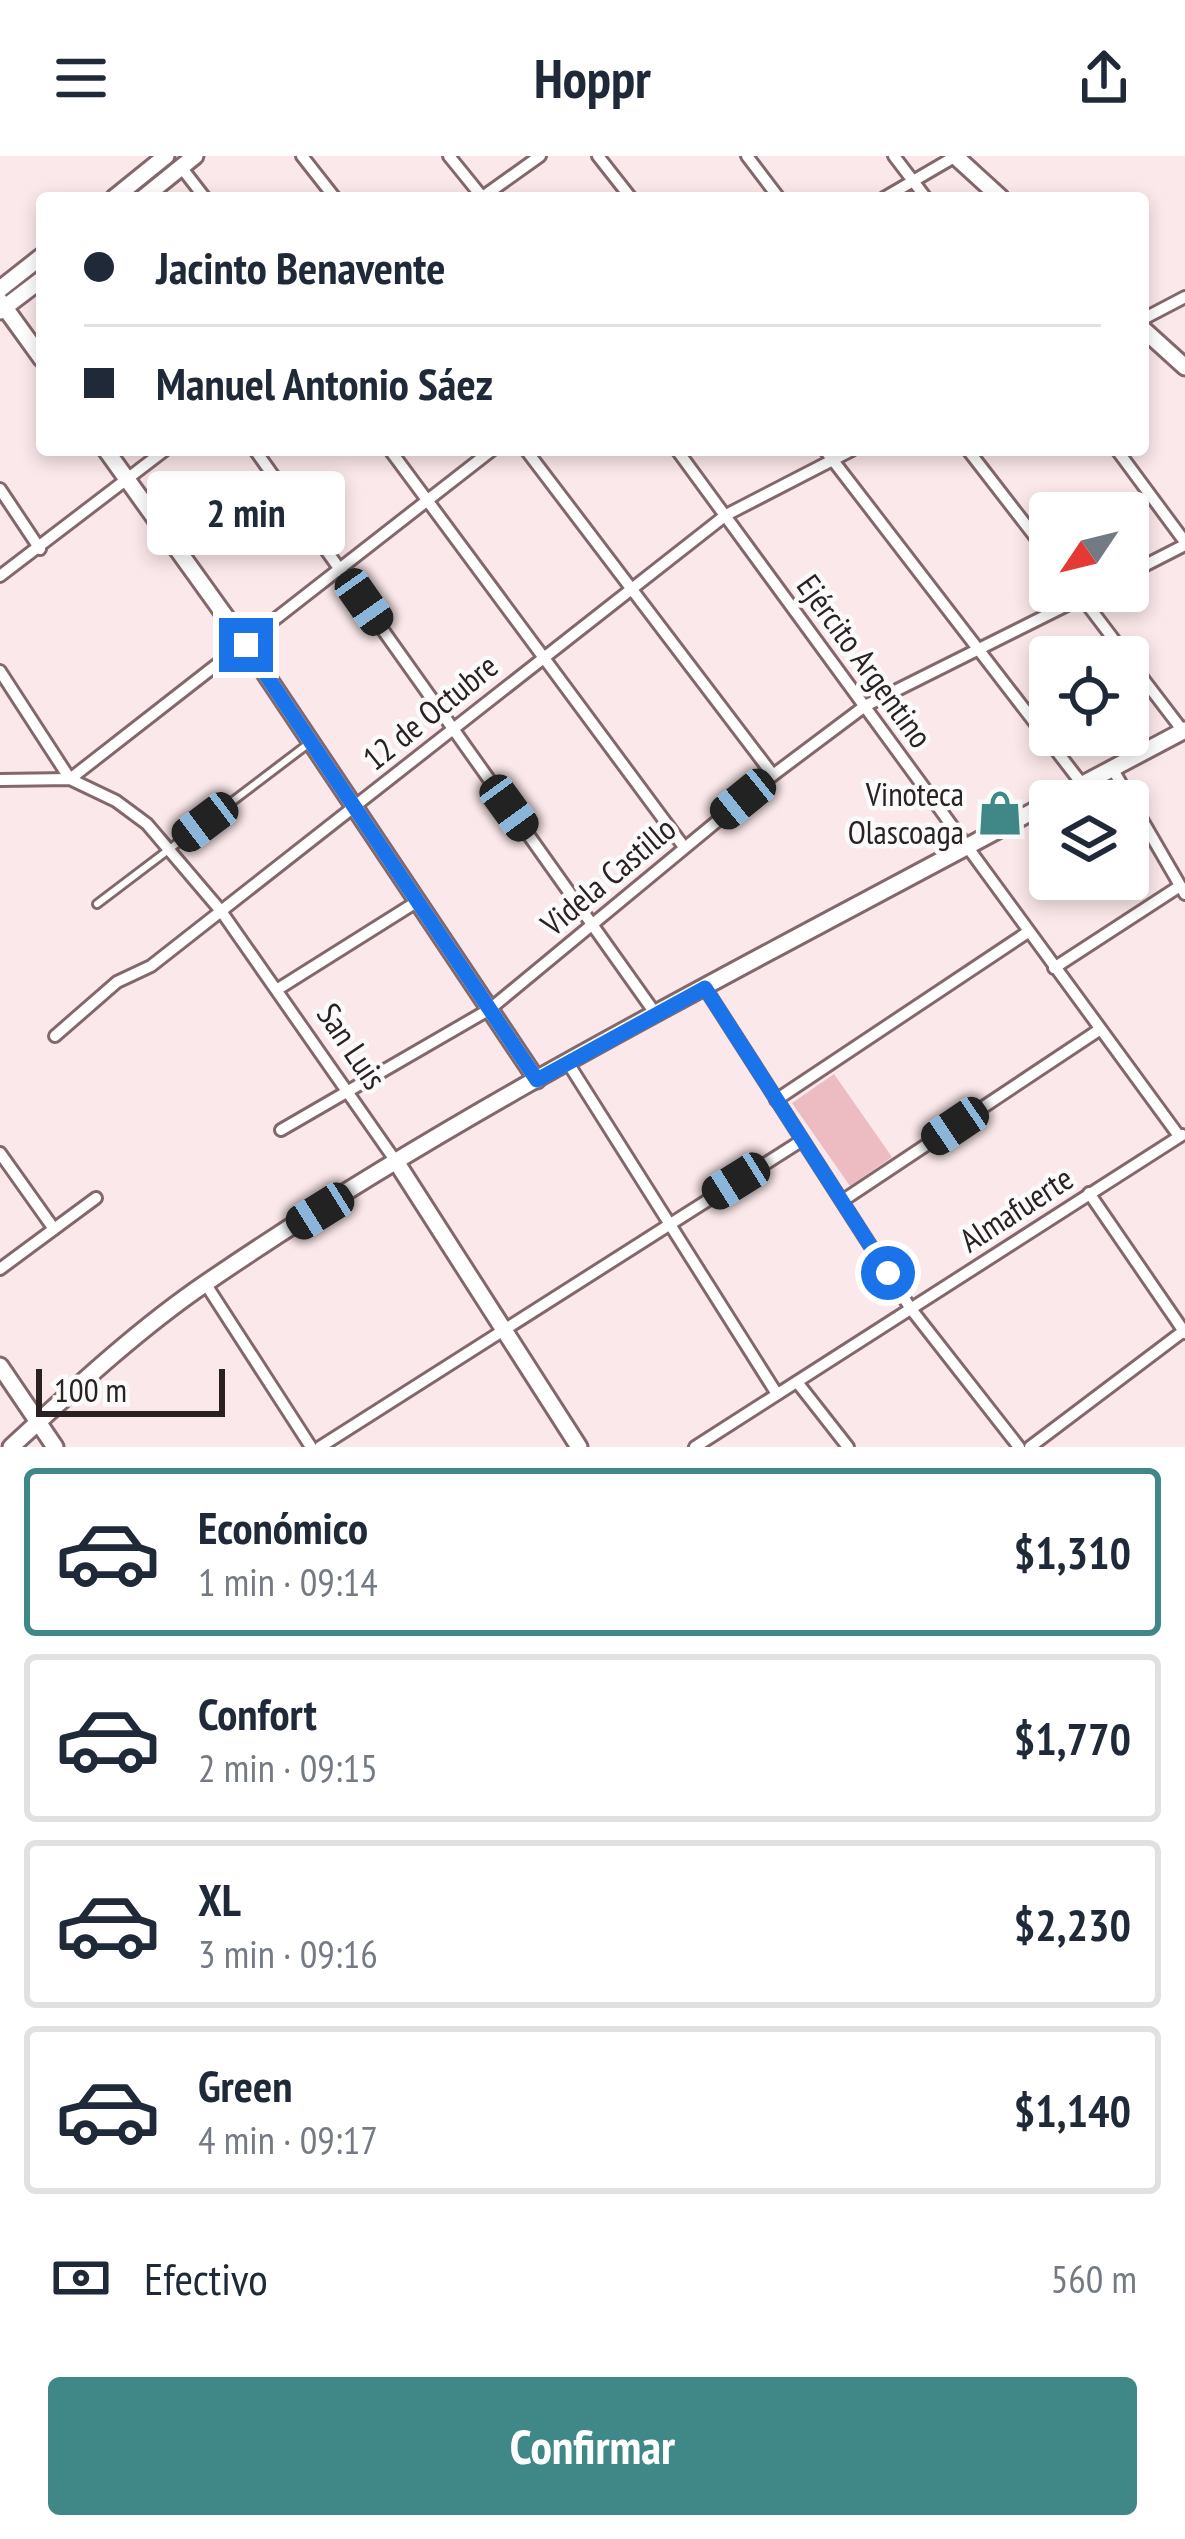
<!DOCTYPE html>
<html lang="es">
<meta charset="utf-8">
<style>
:root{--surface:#fff;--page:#f2f2f3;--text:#1f2937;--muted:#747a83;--line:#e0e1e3;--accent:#408887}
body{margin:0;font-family:"PT Sans Narrow",sans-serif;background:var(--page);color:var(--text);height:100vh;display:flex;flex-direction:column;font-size:45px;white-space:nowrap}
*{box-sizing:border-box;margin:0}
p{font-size:39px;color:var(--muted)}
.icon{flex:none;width:66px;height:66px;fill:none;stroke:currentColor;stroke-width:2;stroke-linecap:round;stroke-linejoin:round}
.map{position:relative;height:1291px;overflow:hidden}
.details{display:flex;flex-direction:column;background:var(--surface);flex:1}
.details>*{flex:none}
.hud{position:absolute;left:36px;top:36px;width:1113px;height:264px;border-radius:12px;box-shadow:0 6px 18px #0003;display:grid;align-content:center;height:264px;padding:0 48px;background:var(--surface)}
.needle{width:78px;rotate:235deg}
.buttons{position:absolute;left:1029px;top:336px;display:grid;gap:24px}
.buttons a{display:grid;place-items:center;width:120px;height:120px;border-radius:12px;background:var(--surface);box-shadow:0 6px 18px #0003;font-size:60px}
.scale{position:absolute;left:36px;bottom:30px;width:189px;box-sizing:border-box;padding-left:12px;border:6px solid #2c2122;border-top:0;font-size:33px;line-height:42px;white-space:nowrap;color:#2c2122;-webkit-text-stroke:9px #fbfbfb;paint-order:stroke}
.end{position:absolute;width:54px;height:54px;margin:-27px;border:15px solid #1a73e8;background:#fff;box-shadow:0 0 0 6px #fff}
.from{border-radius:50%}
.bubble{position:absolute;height:84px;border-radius:12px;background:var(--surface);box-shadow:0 6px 18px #0003;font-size:39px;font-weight:700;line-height:84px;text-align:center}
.car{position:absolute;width:36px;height:72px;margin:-36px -18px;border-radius:15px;box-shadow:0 0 9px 3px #0007;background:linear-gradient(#222 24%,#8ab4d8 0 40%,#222 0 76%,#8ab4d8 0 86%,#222 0)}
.hud b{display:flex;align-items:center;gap:42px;height:114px;font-size:45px}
.hud b+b{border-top:3px solid var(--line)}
.hud i{width:30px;height:30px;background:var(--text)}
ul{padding:21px 0 0;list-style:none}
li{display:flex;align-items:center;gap:36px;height:168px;margin:0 24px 18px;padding:0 24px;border:6px solid var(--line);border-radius:12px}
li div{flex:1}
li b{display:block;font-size:45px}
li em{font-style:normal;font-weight:700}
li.on{border-color:var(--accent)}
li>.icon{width:108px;height:108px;stroke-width:1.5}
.pay{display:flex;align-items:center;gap:30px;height:132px;padding:0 48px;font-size:45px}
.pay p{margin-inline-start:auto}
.primary-button{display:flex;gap:24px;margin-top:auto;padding:24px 48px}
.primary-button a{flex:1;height:138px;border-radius:12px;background:var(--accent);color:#fff;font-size:48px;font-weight:700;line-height:138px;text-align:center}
header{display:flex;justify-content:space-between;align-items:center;height:156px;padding:0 48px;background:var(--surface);font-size:54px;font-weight:700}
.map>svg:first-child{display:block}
</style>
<header><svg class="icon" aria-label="menu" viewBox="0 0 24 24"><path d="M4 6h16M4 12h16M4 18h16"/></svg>Hoppr<svg class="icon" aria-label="share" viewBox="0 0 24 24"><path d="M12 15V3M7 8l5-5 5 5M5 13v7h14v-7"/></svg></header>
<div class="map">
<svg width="1185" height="1291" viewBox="0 0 1185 1291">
<rect width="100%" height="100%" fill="#fbe8ea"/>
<polygon fill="#edbcc2" points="834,918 892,1001 850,1030 792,947"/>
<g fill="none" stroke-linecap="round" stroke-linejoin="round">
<g stroke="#83686b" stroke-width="12">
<polyline id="lane" points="97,748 308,588"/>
</g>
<g stroke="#83686b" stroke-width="16">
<g id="street">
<polyline points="302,0 335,42"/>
<polyline points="449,0 483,42"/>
<polyline points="598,0 631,42"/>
<polyline points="747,0 779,42"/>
<polyline points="894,0 926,42"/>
<polyline points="181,11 205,42"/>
<polyline points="481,42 540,0"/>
<polyline points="884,42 956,0"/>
<polyline points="1143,163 1185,141"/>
<polyline points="255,294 655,857"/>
<polyline points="390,294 684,691"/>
<polyline points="526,294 773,619"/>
<polyline points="677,294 1179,980"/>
<polyline points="825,294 1082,628"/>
<polyline points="968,294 1050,400"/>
<polyline points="1117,294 1185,386"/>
<polyline points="0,333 40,393"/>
<polyline points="1128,418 1185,389"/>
<polyline points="0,420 165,294"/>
<polyline points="1077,435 1127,501"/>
<polyline points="1128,503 1183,575"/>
<polyline points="0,515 70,623"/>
<polyline points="1112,612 1185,738"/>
<polyline points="70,623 492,294"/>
<polyline points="0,624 70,623 116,645 147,668 221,755 397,1007"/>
<polyline points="1054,812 1180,730"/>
<polyline points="705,832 911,1153 1019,1291"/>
<polyline points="278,833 418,745"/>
<polyline points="55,880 117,826 151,810 726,359 852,294"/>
<polyline points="568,907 777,1238"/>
<polyline points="776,944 1028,776"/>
<polyline points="281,974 490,853 773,619 865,550 1095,435"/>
<polyline points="0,997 54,1073"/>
<polyline points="1089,1037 1185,1177"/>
<polyline points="842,1045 1099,874"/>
<polyline points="0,1113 96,1042"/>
<polyline points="205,1127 311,1291"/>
<polyline points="797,1226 848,1291"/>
<polyline points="320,1291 801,985"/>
<polyline points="695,1291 1182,979"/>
<polyline points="1030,1291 1185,1174"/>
</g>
</g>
<g stroke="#83686b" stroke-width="21">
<g id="secondary">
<polyline points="955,0 1001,42"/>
<polyline points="114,42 166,0"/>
<polyline points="143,42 195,0"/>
<polyline points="0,133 42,100"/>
<polyline points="0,145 42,203"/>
<polyline points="0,155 42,123"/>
<polyline points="1143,173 1185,211"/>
<polyline points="106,294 246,489 537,924"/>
<polyline points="1051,645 1185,574"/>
<polyline points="397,1007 579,1291"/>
<polyline points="0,1210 55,1291"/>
<path d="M11 1291C72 1235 137 1174 206 1127 473 944 766 800 1050 646"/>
</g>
</g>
<use href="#lane" stroke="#fff" stroke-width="6"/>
<use href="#street" stroke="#fff" stroke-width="10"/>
<use href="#secondary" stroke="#fff" stroke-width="15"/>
</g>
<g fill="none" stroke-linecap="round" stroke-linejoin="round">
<polyline stroke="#1a73e8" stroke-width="15" points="246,489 537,924 705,832 888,1117"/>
</g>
<defs>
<g id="shop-bare" transform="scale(3.6)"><path d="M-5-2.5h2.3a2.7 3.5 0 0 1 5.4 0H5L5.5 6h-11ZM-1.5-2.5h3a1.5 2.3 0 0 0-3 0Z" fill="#408887" stroke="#fbfbfb" stroke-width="2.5" paint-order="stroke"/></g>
</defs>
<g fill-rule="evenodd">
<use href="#shop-bare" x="1000" y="657"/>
</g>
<g text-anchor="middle" stroke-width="9" stroke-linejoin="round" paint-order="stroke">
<g font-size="33" fill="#2c2122" stroke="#fbfbfb">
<text transform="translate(865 505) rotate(54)" y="12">Ejército Argentino</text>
<text transform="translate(430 556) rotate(-39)" y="12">12 de Octubre</text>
<text transform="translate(608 720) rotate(-40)" y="12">Videla Castillo</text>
<text transform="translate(352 890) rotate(56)" y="12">San Luis</text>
<text transform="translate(1016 1053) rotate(-33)" y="12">Almafuerte</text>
</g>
<g font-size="33" fill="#2c2122" stroke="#fbfbfb" text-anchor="end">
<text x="964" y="650">Vinoteca<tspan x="964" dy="38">Olascoaga</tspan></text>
</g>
</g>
</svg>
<div class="buttons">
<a><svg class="needle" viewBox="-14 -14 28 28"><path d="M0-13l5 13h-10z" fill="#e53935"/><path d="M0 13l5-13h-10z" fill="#747a83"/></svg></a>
<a><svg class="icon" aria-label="locate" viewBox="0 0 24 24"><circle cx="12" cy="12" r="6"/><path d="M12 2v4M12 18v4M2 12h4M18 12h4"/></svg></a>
<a><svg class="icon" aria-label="layers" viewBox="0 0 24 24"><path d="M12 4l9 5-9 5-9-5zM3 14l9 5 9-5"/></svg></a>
</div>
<div class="scale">100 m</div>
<i class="end from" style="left:888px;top:1117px"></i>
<i class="end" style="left:246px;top:489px"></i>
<div class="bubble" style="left:147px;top:315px;width:198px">2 min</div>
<i class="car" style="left:364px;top:446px;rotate:145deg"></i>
<i class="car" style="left:743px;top:643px;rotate:231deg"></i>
<i class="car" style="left:509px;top:652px;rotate:144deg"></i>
<i class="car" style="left:205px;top:666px;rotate:233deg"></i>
<i class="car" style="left:955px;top:970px;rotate:236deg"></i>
<i class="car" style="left:736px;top:1025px;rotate:238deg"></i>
<i class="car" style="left:320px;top:1055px;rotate:238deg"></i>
<div class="hud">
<b><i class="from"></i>Jacinto Benavente</b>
<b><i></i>Manuel Antonio Sáez</b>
</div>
</div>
<section class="details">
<ul>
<li class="on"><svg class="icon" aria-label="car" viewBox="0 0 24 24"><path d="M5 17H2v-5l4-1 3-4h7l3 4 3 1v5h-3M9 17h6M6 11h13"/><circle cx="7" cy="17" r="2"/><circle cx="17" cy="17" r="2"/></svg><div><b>Económico</b><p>1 min · 09:14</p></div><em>$1,310</em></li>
<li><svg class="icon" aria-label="car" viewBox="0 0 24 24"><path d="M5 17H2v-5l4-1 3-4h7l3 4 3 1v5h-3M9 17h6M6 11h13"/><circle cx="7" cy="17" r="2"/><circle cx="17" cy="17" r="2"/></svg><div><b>Confort</b><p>2 min · 09:15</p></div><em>$1,770</em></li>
<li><svg class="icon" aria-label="car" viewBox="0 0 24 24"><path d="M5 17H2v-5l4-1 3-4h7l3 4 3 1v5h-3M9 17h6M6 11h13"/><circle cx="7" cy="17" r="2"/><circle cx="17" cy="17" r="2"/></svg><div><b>XL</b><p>3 min · 09:16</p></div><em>$2,230</em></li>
<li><svg class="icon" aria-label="car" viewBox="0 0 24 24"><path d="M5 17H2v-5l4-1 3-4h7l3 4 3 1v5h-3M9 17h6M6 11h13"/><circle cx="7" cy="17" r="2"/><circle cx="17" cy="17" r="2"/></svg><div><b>Green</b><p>4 min · 09:17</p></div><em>$1,140</em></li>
</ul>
<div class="pay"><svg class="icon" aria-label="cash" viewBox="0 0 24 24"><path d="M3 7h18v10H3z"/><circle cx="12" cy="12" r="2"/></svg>Efectivo<p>560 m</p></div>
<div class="primary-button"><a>Confirmar</a></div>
</section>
